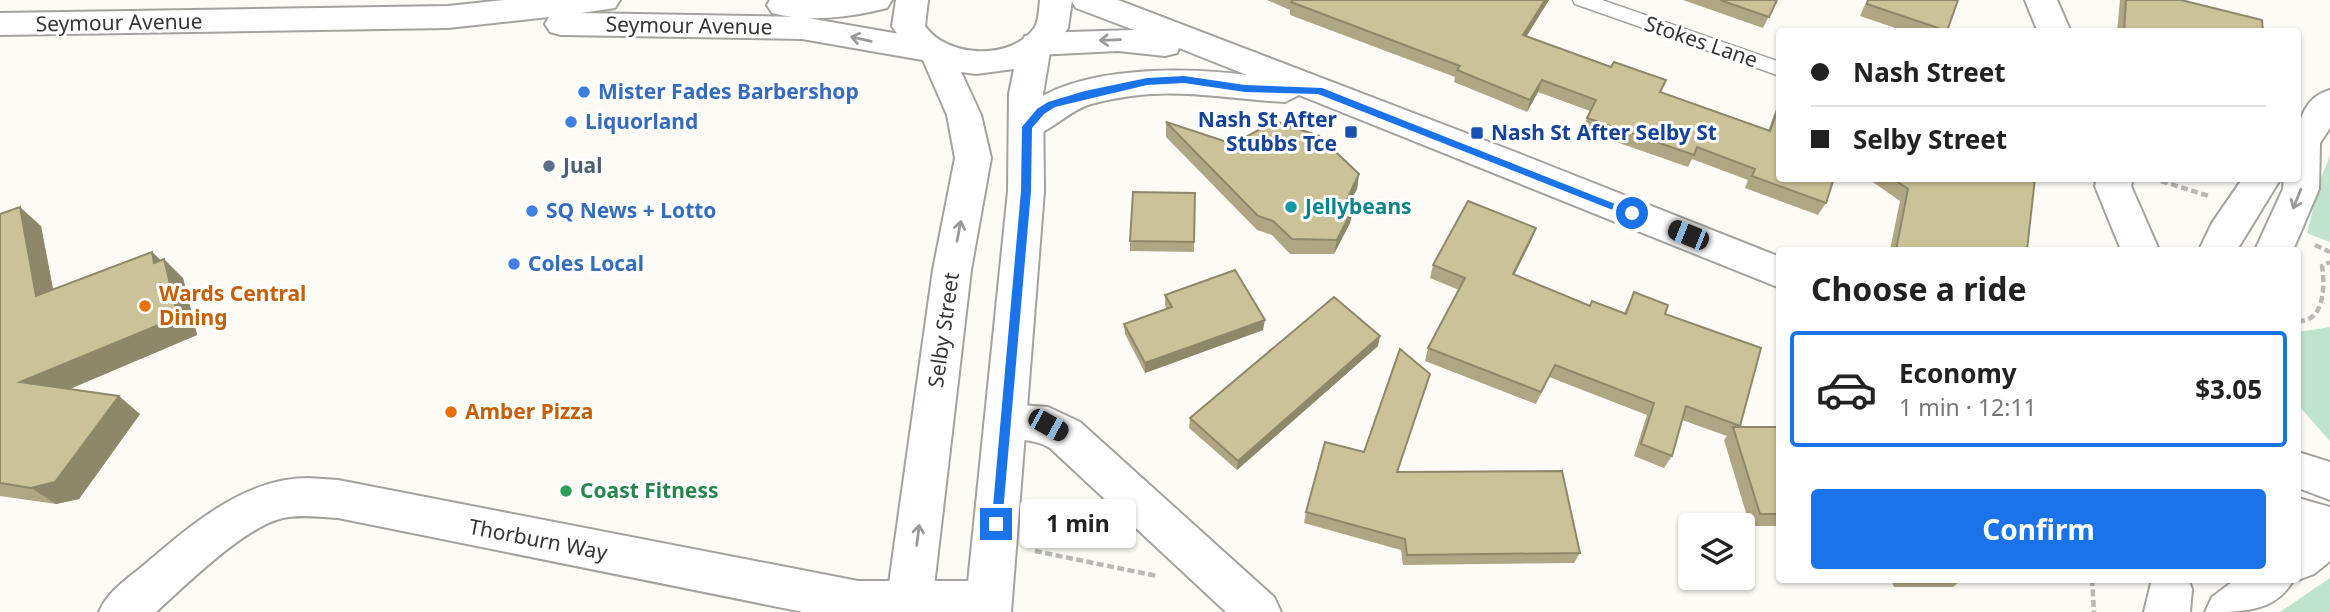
<!DOCTYPE html>
<meta charset="utf-8">
<style>
:root{--surface:#fff;--page:#f6f6f6;--text:#222;--muted:#767676;--line:#e0e0e0;--accent:#1a73e8}
body{margin:0;font-family:"Noto Sans",sans-serif;background:var(--page);color:var(--text);height:100vh;display:flex;flex-direction:column;font-size:26px;white-space:nowrap}
*{box-sizing:border-box;margin:0}
p{font-size:23px;color:var(--muted)}
.icon{flex:none;width:38px;height:38px;fill:none;stroke:currentColor;stroke-width:2;stroke-linecap:round;stroke-linejoin:round}
.map{position:relative;flex:1;overflow:hidden}
.side{position:absolute;left:1776px;top:247px;width:525px;height:336px;display:flex;flex-direction:column;background:var(--surface);border-radius:7px;box-shadow:0 2px 5px #0004}
.side>*{flex:none}
.guide{position:absolute;left:1776px;top:28px;width:525px;height:154px;border-radius:7px;box-shadow:0 2px 5px #0004;display:grid;align-content:center;height:154px;padding:0 35px;background:var(--surface)}
.controls{position:absolute;left:1678px;top:513px;display:grid;gap:14px}
.controls a{display:grid;place-items:center;width:77px;height:77px;border-radius:7px;background:var(--surface);box-shadow:0 2px 5px #0004;font-size:35px}
.end{position:absolute;width:32px;height:32px;margin:-16px;border:9px solid #1a73e8;background:#fff;box-shadow:0 0 0 4px #fff}
.from{border-radius:50%}
.bubble{position:absolute;height:49px;border-radius:7px;background:var(--surface);box-shadow:0 2px 5px #0004;font-size:23px;font-weight:700;line-height:49px;text-align:center}
.car{position:absolute;width:21px;height:42px;margin:-21px -10px;border-radius:9px;box-shadow:0 0 5px 2px #0007;background:linear-gradient(#222 24%,#8ab4d8 0 40%,#222 0 76%,#8ab4d8 0 86%,#222 0)}
.guide b{display:flex;align-items:center;gap:24px;height:66px;font-size:26px}
.guide b+b{border-top:2px solid var(--line)}
.guide i{width:18px;height:18px;background:var(--text)}
ul{padding:0;list-style:none}
li{display:flex;align-items:center;gap:21px;height:116px;margin:0 14px 10px;padding:0 21px;border:4px solid transparent;border-radius:7px}
li div{flex:1}
li b{display:block;font-size:26px}
li em{font-style:normal;font-weight:700}
li.active{border-color:var(--accent)}
li>.icon{width:63px;height:63px;stroke-width:1.5}
h2{padding:0 35px;font-size:32px;line-height:84px}
.button{display:flex;gap:14px;margin-top:auto;padding:14px 35px}
.button a{flex:1;height:80px;border-radius:7px;background:var(--accent);color:#fff;font-size:28px;font-weight:700;line-height:80px;text-align:center}
.map>svg:first-child{display:block}
</style>
<div class="map">
<svg width="2330" height="612" viewBox="0 0 2330 612">
<rect width="100%" height="100%" fill="#fcfbf6"/>
<g fill="#c0e3ce">
<polygon points="2330,156 2330,242 2307,233 2321,178"/>
<polygon points="2330,327 2330,441 2298,405 2298,332"/>
<polygon points="2330,578 2330,612 2280,612"/>
</g>
<g fill="none" stroke-linecap="round" stroke-linejoin="round">
<g stroke="#a3a29e" stroke-width="3">
<polygon id="service" points="1573,0 1602,0 1780,62 1780,76 1575,4"/>
</g>
<g stroke="#a3a29e" stroke-width="4">
<g id="minor">
<polygon points="504,0 620,0 615,8 581,13 802,17 928,39 940,42 945,50 940,58 928,61 802,39 561,35 550,32 545,24 549,17 448,28 0,35 0,13 448,6"/>
<path d="M770 0H892L887 8C852 17 807 23 772 13L767 5Z"/>
<polygon points="2025,0 2057,0 2071,32 2038,32"/>
<polygon points="2097,178 2133,178 2131,186 2159,250 2121,250 2095,186"/>
<path d="M1005 404 1048 407 1080 422 1274 597 1281 612H1226L1050 448C1033 437 1010 441 991 434L985 422 991 410Z"/>
<path d="M308 478 338 480 858 581H989L1005 587 1011 602 1007 612H803L338 518C320 517 301 514 283 518 244 527 186 585 156 612H99C108 591 126 580 144 565 190 526 244 478 308 478Z"/>
<polygon points="2330,515 2330,561 2314,574 2298,580 2295,579 2298,579 2298,534 2315,521"/>
<polygon points="2152,579 2188,579 2192,589 2190,612 2144,612"/>
<path d="M2236 579H2294C2276 612 2244 612 2205 612L2212 597Z"/>
</g>
</g>
<g stroke="#a3a29e" stroke-width="4">
<g id="tertiary">
<path d="M2330 90V128L2320 143 2319 189 2293 250H2255L2283 189 2284 178H2298C2298 146 2291 101 2330 90Z"/>
<polygon points="2243,178 2281,178 2237,250 2199,250 2212,223"/>
</g>
</g>
<g stroke="#a3a29e" stroke-width="4">
<g id="secondary">
<path d="M1071 0H1118L1510 150 1780 257V288L1299 95 1285 102C1212 98 1166 84 1091 104 1063 112 1042 144 1015 136L1010 127C1046 63 1184 67 1247 75L1179 48 1177 53 1165 56 1118 51 1037 55 1025 52 1021 44 1025 36 1037 33 1134 30 1076 8Z"/>
<polygon points="2298,452 2330,462 2330,500 2298,488"/>
<polygon points="2298,498 2330,507 2330,547 2298,536"/>
</g>
</g>
<g stroke="#a3a29e" stroke-width="4">
<path id="primary" d="M896 0H928L925 26C947 58 1012 61 1035 27 1039 20 1039 8 1040 0H1072L1068 28 1050 52 1043 94 1044 191 1011 612H965L1008 191 1009 94 1014 69 976 74 961 72 981 115 991 158 971 270 931 612H885L933 270 955 158 947 115 923 60 910 54 892 26Z"/>
</g>
<g stroke="#b9b8b4" stroke-width="4.5" stroke-dasharray="7 3.5" stroke-linecap="butt">
<polyline points="2151,178 2209,196"/>
<polyline points="2315,245 2330,252"/>
<path d="M2298 321C2325 322 2325 285 2322 266L2330 262"/>
<polyline points="1035,551 1157,576"/>
<polyline points="2092,579 2094,612"/>
</g>
<use href="#service" fill="#fff" fill-rule="evenodd"/>
<use href="#minor" fill="#fff" fill-rule="evenodd"/>
<use href="#tertiary" fill="#fff" fill-rule="evenodd"/>
<use href="#secondary" fill="#fff" fill-rule="evenodd"/>
<use href="#primary" fill="#fff" fill-rule="evenodd"/>
</g>
<g fill="#afa783">
<polygon points="1267,0 1549,0 1526,36 1660,92 1768,131 1780,98 1780,178 1826,203 1818,215 1745,188 1748,180 1692,159 1688,167 1582,130 1590,111 1538,92 1527,112 1454,82 1455,77 1290,15 1290,10"/>
<polygon points="1683,0 1777,0 1763,28"/>
<polygon points="1867,0 1958,0 1947,32 1907,32 1860,16"/>
<polygon points="2120,0 2181,0 2263,32 2117,32"/>
<polygon points="1166,122 1233,144 1359,174 1357,189 1349,204 1353,208 1350,223 1334,254 1290,254 1272,235 1257,230 1166,137"/>
<polygon points="1867,178 2035,178 2027,250 1890,250 1900,201"/>
<polygon points="1195,193 1194,252 1130,251 1130,241"/>
<polygon points="0,214 41,226 53,290 152,252 161,260 183,278 197,335 69,389 140,414 79,499 56,504 0,496"/>
<polygon points="1531,241 1514,275 1590,305 1624,313 1634,292 1665,314 1740,426 1739,427 1780,427 1780,526 1750,526 1724,440 1727,436 1682,420 1672,456 1664,468 1634,456 1647,415 1549,377 1536,404 1425,361 1428,348 1459,290 1430,278 1433,265"/>
<polygon points="1165,295 1263,330 1145,373 1125,334 1124,324 1167,309 1165,305"/>
<polygon points="1378,346 1237,470 1189,428 1190,418"/>
<polygon points="1397,472 1580,553 1574,563 1403,565 1401,550 1304,523 1306,512"/>
<polygon points="1891,579 1962,579 1953,587 1894,587"/>
</g>
<g fill="#8e886a">
<polygon points="1545,0 1549,0 1520,47 1523,35"/>
<polygon points="1542,80 1538,92 1527,112 1530,100"/>
<polygon points="1359,174 1357,189 1343,216 1346,201"/>
<polygon points="20,207 41,226 58,315 36,296"/>
<polygon points="1353,208 1350,223 1334,254 1337,240"/>
<polygon points="1536,228 1531,241 1508,287 1513,274"/>
<polygon points="152,252 166,266 164,259 183,278 197,335 44,400 20,382 154,263"/>
<polygon points="1265,320 1263,330 1145,373 1145,363"/>
<polygon points="1380,336 1378,346 1237,470 1238,461"/>
<polygon points="119,396 140,414 79,499 56,504 31,488"/>
</g>
<g fill="#cbc298" stroke="#8e886a" stroke-width="2">
<polygon points="1293,0 1545,0 1523,35 1611,67 1614,62 1666,80 1660,92 1770,131 1780,103 1780,178 1834,178 1826,203 1752,176 1755,169 1697,147 1694,155 1587,118 1596,100 1542,80 1530,100 1457,70 1460,66 1291,2"/>
<polygon points="1720,0 1777,0 1769,17"/>
<polygon points="1868,0 1958,0 1947,31 1867,4"/>
<polygon points="2126,0 2181,0 2262,20 2263,32 2124,32"/>
<polygon points="1275,121 1319,136 1359,174 1346,201 1353,208 1337,240 1292,239 1273,221 1258,216 1166,122 1233,144"/>
<polygon points="1892,178 2035,178 2027,250 1896,250 1908,189"/>
<polygon points="1133,192 1195,193 1194,242 1130,241"/>
<polygon points="1468,201 1536,228 1513,274 1590,306 1592,301 1626,314 1634,292 1668,305 1665,314 1761,348 1740,426 1686,406 1672,456 1641,444 1654,403 1555,365 1541,392 1428,348 1465,278 1433,265"/>
<polygon points="20,207 36,296 152,252 154,263 164,259 178,317 20,382 119,396 55,482 31,488 0,483 0,214"/>
<polygon points="1235,270 1265,320 1145,363 1124,324 1172,307 1165,295"/>
<polygon points="1334,297 1380,336 1238,461 1190,418"/>
<polygon points="1400,349 1430,374 1397,472 1562,471 1580,553 1407,555 1405,539 1306,512 1325,442 1364,452"/>
<polygon points="1733,427 1780,427 1780,514 1760,514"/>
</g>
<defs><path id="oneway-shaft" d="M-6 0H5M1.5-3L5.5 0L1.5 3" fill="none" stroke-width="1.6" stroke-linecap="round" stroke-linejoin="round" transform="scale(1.75)"/></defs>
<g stroke="#9b9a9a">
<use href="#oneway-shaft" transform="translate(861 39) rotate(-167)"/>
<use href="#oneway-shaft" transform="translate(1110 40) rotate(178)"/>
<use href="#oneway-shaft" transform="translate(2297 199) rotate(112)"/>
<use href="#oneway-shaft" transform="translate(959 231) rotate(-79)"/>
<use href="#oneway-shaft" transform="translate(918 535) rotate(-83)"/>
</g>
<polygon fill="#1a73e8" points="1184,76 1245,85 1322,88 1638,213 1628,216 1318,94 1245,92 1184,83 1147,85 1055,107 1044,114 1032,128 1031,191 1002,524 996,530 991,529 1021,191 1022,127 1037,109 1048,102 1085,91 1147,78"/>
<g fill="#3f7fe0" stroke="#fff" stroke-width="2.5">
<circle cx="584" cy="92" r="7"/>
<circle cx="571" cy="122" r="7"/>
<circle cx="532" cy="211" r="7"/>
<circle cx="514" cy="264" r="7"/>
</g>
<g fill="#1a4fb4" stroke="#fff" stroke-width="2.5">
<rect x="1344" y="125" width="14" height="14" rx="3.5"/>
<rect x="1470" y="126" width="14" height="14" rx="3.5"/>
</g>
<circle fill="#5c6f8a" stroke="#fff" stroke-width="2.5" cx="549" cy="166" r="7"/>
<circle fill="#0f9aa8" stroke="#fff" stroke-width="2.5" cx="1291" cy="207" r="7"/>
<g fill="#e8710a" stroke="#fff" stroke-width="2.5">
<circle cx="145" cy="306" r="7"/>
<circle cx="451" cy="412" r="7"/>
</g>
<circle fill="#2e9e5b" stroke="#fff" stroke-width="2.5" cx="566" cy="491" r="7"/>
<g text-anchor="middle" stroke-width="6" stroke-linejoin="round" paint-order="stroke">
<g font-size="21" fill="#373635" stroke="#fff">
<text transform="translate(119 23) rotate(-1)" y="7">Seymour Avenue</text>
<text transform="translate(689 26) rotate(1)" y="7">Seymour Avenue</text>
<text transform="translate(1701 42) rotate(19)" y="7">Stokes Lane</text>
<text transform="translate(944 330) rotate(-82)" y="7">Selby Street</text>
<text transform="translate(538 540) rotate(11)" y="7">Thorburn Way</text>
</g>
<g font-size="21" font-weight="bold" fill="#366cbe" stroke="#fff" text-anchor="start">
<text x="598" y="99">Mister Fades Barbershop</text>
<text x="585" y="129">Liquorland</text>
<text x="546" y="218">SQ News + Lotto</text>
<text x="528" y="271">Coles Local</text>
</g>
<g font-size="21" font-weight="bold" fill="#164399" stroke="#fff" text-anchor="end">
<text x="1337" y="127">Nash St After<tspan x="1337" dy="24">Stubbs Tce</tspan></text>
<text x="1491" y="140" text-anchor="start">Nash St After Selby St</text>
</g>
<g font-size="21" font-weight="bold" fill="#4e5e75" stroke="#fff" text-anchor="start">
<text x="563" y="173">Jual</text>
</g>
<g font-size="21" font-weight="bold" fill="#0d838f" stroke="#fff" text-anchor="start">
<text x="1305" y="214">Jellybeans</text>
</g>
<g font-size="21" font-weight="bold" fill="#c56008" stroke="#fff" text-anchor="start">
<text x="159" y="301">Wards Central<tspan x="159" dy="24">Dining</tspan></text>
<text x="465" y="419">Amber Pizza</text>
</g>
<g font-size="21" font-weight="bold" fill="#27864d" stroke="#fff" text-anchor="start">
<text x="580" y="498">Coast Fitness</text>
</g>
</g>
</svg>
<div class="controls">
<a><svg class="icon" aria-label="layers" viewBox="0 0 24 24"><path d="M12 4l9 5-9 5-9-5zM3 14l9 5 9-5"/></svg></a>
</div>
<i class="end from" style="left:1632px;top:213px"></i>
<i class="end" style="left:996px;top:524px"></i>
<div class="bubble" style="left:1020px;top:499px;width:116px">1 min</div>
<i class="car" style="left:1688px;top:235px;rotate:292deg"></i>
<i class="car" style="left:1048px;top:425px;rotate:119deg"></i>
<div class="guide">
<b><i class="from"></i>Nash Street</b>
<b><i></i>Selby Street</b>
</div>
<section class="side">
<h2>Choose a ride</h2>
<ul>
<li class="active"><svg class="icon" aria-label="car" viewBox="0 0 24 24"><path d="M5 17H2v-5l4-1 3-4h7l3 4 3 1v5h-3M9 17h6M6 11h13"/><circle cx="7" cy="17" r="2"/><circle cx="17" cy="17" r="2"/></svg><div><b>Economy</b><p>1 min · 12:11</p></div><em>$3.05</em></li>
</ul>
<div class="button"><a>Confirm</a></div>
</section>
</div>
